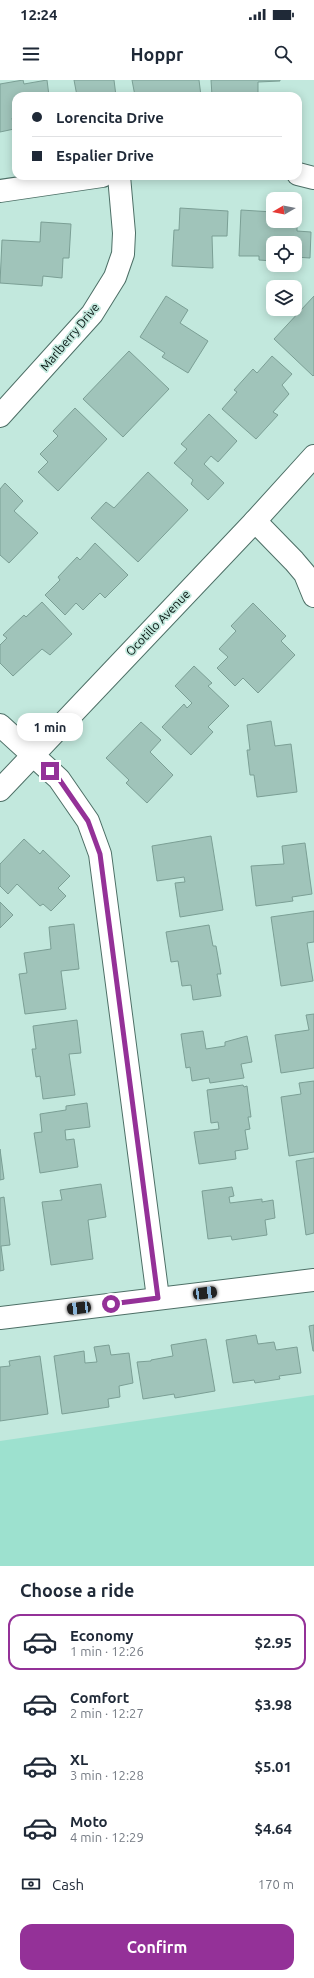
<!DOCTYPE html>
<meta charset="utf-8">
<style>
:root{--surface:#fff;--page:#f2f2f3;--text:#1f2937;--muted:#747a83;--line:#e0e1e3;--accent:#943198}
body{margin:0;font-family:Ubuntu,sans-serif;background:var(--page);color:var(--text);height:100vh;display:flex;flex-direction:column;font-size:15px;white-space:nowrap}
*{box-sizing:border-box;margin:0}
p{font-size:13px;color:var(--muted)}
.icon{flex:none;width:22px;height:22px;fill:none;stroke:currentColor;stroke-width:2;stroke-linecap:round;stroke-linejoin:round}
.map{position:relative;height:1486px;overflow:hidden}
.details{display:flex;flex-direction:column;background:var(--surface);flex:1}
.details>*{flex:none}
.hud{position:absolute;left:12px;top:12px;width:290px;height:88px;border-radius:12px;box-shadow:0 2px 10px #0003;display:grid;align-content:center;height:88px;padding:0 20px;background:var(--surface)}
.needle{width:26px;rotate:261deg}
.buttons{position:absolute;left:266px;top:112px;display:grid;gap:8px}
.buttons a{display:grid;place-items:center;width:36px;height:36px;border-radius:8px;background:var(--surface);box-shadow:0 2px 10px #0003;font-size:20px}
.end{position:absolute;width:18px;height:18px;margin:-9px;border:5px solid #943198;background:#fff;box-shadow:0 0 0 2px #fff}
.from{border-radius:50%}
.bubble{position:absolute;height:28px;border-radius:12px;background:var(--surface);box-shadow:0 2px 10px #0003;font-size:13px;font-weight:700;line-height:28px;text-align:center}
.car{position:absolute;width:12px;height:24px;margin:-12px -6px;border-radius:5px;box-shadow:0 0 3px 1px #0007;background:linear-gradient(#222 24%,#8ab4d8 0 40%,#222 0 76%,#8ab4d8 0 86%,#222 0)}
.hud b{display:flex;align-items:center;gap:14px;height:38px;font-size:15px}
.hud b+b{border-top:1px solid var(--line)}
.hud i{width:10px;height:10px;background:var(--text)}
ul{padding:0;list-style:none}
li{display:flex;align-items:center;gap:12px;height:56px;margin:0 8px 6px;padding:0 12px;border:2px solid transparent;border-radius:12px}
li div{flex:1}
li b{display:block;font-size:15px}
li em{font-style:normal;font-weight:700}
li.current{border-color:var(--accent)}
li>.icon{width:36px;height:36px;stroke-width:1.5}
h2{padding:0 20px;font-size:18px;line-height:48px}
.pay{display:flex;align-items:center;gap:10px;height:44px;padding:0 20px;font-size:15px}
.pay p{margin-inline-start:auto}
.primary-button{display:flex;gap:8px;margin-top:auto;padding:8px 20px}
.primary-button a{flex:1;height:46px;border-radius:12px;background:var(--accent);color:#fff;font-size:16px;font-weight:700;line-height:46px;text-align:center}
.status{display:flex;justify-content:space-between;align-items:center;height:28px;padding:0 20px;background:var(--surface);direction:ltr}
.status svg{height:11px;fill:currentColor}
header{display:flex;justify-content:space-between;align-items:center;height:52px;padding:0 20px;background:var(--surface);font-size:18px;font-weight:700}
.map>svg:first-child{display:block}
</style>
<div class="status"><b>12:24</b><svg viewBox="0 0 49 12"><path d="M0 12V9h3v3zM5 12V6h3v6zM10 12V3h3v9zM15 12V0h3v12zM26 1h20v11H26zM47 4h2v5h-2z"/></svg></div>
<header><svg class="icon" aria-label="menu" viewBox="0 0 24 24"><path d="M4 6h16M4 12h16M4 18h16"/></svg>Hoppr<svg class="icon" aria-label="search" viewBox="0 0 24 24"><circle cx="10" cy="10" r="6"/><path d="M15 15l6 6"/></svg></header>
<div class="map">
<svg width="314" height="1486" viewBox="0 0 314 1486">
<rect width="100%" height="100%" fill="#c2e8dd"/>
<polygon fill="#9de1cf" points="314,1315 314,1486 0,1486 0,1361"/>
<g fill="#a0c4ba" stroke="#7b9f95">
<polygon points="23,0 24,4 47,0 49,16 16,16 16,37 12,38 14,49 0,52 0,4"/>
<polygon points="74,0 114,0 116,16 77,16"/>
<polygon points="132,0 199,0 201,16 135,16"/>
<polygon points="211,0 280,0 280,1 258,2 258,13 241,14 241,16 212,16"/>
<polygon points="180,128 228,131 227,156 212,156 213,188 172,186 174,150 179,150"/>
<polygon points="241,130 273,132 273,141 297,140 297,151 311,152 310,178 295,177 295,163 273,163 273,181 259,180 259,176 239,176"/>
<polygon points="41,142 71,144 69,178 63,178 62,198 43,196 42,206 0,203 2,160 40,162"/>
<polygon points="166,216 188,230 180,243 208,261 188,293 162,277 165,273 140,257"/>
<polygon points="314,216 314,295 313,296 274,259"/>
<polygon points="129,271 169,309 123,357 83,319"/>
<polygon points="272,276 292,294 282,305 289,314 273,332 278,335 256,359 222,329 237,312 234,310 253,289 257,293"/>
<polygon points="75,328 107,359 58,411 38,392 48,382 40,374 58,356 53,351"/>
<polygon points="209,334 237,361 218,382 211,376 204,384 224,403 208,420 191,404 193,400 174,383 187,369 181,364"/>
<polygon points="148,392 188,430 138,482 91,438 106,422 114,428"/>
<polygon points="5,403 23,421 14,431 38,453 9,483 0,475 0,409"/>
<polygon points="95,463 128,495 105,518 100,513 83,530 76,523 65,535 45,515 60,500 58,497 77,477 80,480"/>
<polygon points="42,522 72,554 50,575 42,569 13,596 0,583 0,565 7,558 3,555 24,535 26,537"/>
<polygon points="253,523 286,556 281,561 295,575 258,613 243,598 235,606 217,588 228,577 219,569 236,551 231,546"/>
<polygon points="194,586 212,603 208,606 229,626 208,647 213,652 191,675 162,647 184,624 187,628 192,623 175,606"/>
<polygon points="271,641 275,666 291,664 297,712 257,717 254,695 250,695 247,670 250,670 247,645"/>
<polygon points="141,642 161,660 150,672 173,695 147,723 126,703 129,700 106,678"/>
<polygon points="211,756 223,830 180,837 175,803 185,802 184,797 157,801 152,766"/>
<polygon points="24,759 40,774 43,770 70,796 58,808 66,816 51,831 43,824 40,826 17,804 8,814 0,806 0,784"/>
<polygon points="305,763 312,814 292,817 293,821 256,826 251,786 284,784 282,766"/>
<polygon points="0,822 13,835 0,848"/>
<polygon points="314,831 314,862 307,863 313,901 281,906 271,837"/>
<polygon points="74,844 79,889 61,891 66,929 25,934 19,894 27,893 24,873 51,869 49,847"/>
<polygon points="209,845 213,866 216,866 221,894 217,894 221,916 193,920 191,905 182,906 178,881 171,882 166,852"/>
<polygon points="314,934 314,988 281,993 275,955 309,950 306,935"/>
<polygon points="77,940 81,973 69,974 75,1015 43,1019 40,996 36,997 32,969 36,969 33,946"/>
<polygon points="203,951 206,969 225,966 225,962 247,956 252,982 241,984 244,998 210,1003 209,998 192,1001 190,987 186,988 181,954"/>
<polygon points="314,1001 314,1072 289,1076 281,1017 301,1014 299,1003"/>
<polygon points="243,1005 244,1007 247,1006 251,1037 248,1037 250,1049 245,1050 248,1069 235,1071 236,1079 199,1084 194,1052 219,1049 218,1042 211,1043 207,1010"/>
<polygon points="87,1023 90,1047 65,1050 66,1060 74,1059 78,1087 40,1093 34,1053 42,1052 40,1034 66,1030 66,1026"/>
<polygon points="0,1069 4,1099 0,1100"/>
<polygon points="314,1078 314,1153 306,1155 296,1081"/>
<polygon points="101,1104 106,1137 88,1140 93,1179 51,1185 42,1122 62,1120 60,1110"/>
<polygon points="232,1107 234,1116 229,1117 230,1123 262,1119 262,1122 273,1120 275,1138 265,1140 267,1155 232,1160 231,1156 208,1159 202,1111"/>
<polygon points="4,1117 10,1165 1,1166 4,1190 0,1191 0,1118"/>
<polygon points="314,1245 314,1271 313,1271 309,1246"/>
<polygon points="256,1255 258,1264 274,1262 276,1270 297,1267 301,1293 279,1296 280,1299 255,1303 254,1300 233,1303 226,1260"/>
<polygon points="206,1259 215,1311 175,1318 174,1314 143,1319 137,1282 151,1281 151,1280 173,1276 171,1265"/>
<polygon points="109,1265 111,1275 129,1273 133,1303 119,1306 120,1317 108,1319 109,1327 62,1334 54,1276 84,1271 85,1283 97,1282 94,1267"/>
<polygon points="40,1276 48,1334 0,1341 0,1287 10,1286 9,1281"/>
</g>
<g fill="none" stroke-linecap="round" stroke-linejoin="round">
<g stroke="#4d6f66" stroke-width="24">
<g id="minor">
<polyline points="298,94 314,98"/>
<polyline points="0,111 102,96"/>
<polyline points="0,336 92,234 115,197 123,174 124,153 119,96"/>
<polyline points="255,441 294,481 305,494 314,516"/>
<polyline points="0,645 59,699 88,741 100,774 158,1218"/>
<polyline points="0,710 255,441 314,376"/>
<polyline points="0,1238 314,1200"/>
</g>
</g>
<use href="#minor" stroke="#fff" stroke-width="22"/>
</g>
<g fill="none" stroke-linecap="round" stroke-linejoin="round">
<polyline stroke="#943198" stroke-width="5" points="50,691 59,699 88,741 100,774 158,1218 111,1224"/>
</g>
<g text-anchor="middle" stroke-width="3.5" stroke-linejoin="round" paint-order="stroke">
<g font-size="12" fill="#061310" stroke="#c2e8dd">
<text transform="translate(70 257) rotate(-50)" y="4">Marlberry Drive</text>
<text transform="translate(158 543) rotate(-46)" y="4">Ocotillo Avenue</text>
</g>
</g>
</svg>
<div class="buttons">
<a><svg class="needle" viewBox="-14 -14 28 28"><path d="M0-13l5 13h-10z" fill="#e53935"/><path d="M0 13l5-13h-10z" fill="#747a83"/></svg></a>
<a><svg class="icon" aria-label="locate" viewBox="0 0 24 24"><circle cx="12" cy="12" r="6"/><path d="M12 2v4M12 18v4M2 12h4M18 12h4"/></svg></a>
<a><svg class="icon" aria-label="layers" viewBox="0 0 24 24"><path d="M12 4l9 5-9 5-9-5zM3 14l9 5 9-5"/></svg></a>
</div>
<i class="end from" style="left:111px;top:1224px"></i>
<i class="end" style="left:50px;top:691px"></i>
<div class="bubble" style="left:17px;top:633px;width:66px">1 min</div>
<i class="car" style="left:205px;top:1213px;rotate:83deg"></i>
<i class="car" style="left:79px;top:1228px;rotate:263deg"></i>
<div class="hud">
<b><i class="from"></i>Lorencita Drive</b>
<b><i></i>Espalier Drive</b>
</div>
</div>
<section class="details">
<h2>Choose a ride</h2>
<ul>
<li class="current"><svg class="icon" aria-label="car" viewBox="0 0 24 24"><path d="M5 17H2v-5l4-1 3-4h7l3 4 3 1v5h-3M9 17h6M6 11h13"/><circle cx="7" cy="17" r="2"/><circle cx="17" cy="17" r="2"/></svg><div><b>Economy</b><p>1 min · 12:26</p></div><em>$2.95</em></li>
<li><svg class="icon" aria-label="car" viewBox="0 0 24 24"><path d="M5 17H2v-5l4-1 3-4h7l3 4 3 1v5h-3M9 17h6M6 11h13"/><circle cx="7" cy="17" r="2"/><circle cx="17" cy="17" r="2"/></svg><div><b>Comfort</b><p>2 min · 12:27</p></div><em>$3.98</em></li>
<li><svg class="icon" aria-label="car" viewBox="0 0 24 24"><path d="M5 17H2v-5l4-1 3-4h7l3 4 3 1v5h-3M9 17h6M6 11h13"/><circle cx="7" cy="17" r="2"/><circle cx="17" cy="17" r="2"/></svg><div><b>XL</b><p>3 min · 12:28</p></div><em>$5.01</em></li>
<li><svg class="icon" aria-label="car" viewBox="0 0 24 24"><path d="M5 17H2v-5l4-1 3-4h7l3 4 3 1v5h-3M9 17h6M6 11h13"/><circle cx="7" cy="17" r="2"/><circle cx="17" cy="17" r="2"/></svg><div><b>Moto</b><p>4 min · 12:29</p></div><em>$4.64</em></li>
</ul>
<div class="pay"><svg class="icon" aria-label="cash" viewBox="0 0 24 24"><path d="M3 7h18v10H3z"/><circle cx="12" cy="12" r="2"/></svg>Cash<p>170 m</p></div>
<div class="primary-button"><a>Confirm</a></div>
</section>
